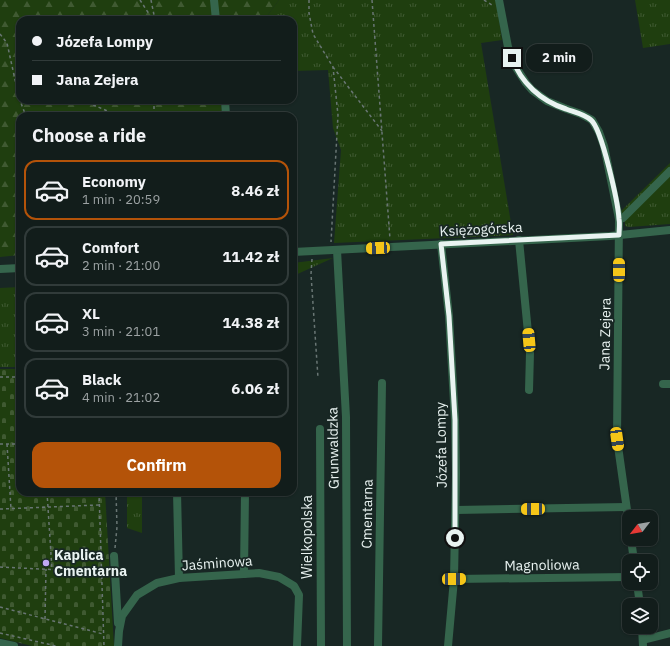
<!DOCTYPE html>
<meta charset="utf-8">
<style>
:root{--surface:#121d1b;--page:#1f2a28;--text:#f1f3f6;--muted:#9ca2a3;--line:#313b3a;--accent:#b45309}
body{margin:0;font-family:"IBM Plex Sans",sans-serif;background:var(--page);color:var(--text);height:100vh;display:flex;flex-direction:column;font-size:15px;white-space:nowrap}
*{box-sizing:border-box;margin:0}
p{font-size:13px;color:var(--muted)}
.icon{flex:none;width:22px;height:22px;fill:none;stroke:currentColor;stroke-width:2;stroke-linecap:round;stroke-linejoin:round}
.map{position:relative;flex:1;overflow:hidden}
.sheet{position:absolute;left:16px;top:112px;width:281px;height:384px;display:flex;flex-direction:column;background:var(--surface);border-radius:12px;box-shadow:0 1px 3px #0004,0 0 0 1px var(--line)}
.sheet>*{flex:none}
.top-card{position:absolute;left:16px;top:16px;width:281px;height:88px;border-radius:12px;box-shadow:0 1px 3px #0004,0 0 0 1px var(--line);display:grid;align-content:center;height:88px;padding:0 16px;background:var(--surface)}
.needle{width:26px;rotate:239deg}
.fabs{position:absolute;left:622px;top:510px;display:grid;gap:8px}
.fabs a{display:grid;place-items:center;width:36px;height:36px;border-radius:8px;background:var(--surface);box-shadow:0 1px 3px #0004,0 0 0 1px var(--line);font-size:20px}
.end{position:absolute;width:18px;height:18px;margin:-9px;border:5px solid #e9f3f1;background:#111;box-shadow:0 0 0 2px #111}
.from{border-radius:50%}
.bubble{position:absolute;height:28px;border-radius:12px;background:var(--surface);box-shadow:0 1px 3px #0004,0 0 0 1px var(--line);font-size:13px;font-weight:800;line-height:28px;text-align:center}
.car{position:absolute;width:12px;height:24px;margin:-12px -6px;border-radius:5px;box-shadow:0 0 3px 1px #0007;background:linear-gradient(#f5c518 24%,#345 0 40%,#f5c518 0 76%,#345 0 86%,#f5c518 0)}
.top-card b{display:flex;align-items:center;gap:14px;height:38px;font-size:15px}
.top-card b+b{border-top:1px solid var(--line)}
.top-card i{width:10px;height:10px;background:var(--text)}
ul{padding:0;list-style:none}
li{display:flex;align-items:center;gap:12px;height:60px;margin:0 8px 6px;padding:0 8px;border:2px solid var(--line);border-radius:12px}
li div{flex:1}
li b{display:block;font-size:15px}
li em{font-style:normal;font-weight:800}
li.on{border-color:var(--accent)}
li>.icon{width:36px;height:36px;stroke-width:1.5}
h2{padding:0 16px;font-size:18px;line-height:48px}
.action{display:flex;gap:8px;margin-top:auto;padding:8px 16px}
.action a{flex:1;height:46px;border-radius:12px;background:var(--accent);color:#fff;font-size:16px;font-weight:800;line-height:46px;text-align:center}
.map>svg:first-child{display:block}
</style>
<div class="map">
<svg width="670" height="646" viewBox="0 0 670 646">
<defs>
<pattern id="grass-tufts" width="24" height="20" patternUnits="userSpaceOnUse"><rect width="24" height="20" fill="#1f3e0f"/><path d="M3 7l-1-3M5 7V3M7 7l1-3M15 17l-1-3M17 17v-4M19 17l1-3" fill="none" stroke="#405a32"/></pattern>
<pattern id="forest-firs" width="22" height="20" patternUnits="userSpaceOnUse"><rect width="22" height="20" fill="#1f3e0f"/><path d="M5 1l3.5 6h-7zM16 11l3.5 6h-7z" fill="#405a32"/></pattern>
<pattern id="cemetery-stones" width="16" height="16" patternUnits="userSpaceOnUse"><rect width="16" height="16" fill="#1f3e0f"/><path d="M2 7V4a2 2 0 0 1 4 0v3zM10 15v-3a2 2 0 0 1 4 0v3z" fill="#405a32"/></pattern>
</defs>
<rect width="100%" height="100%" fill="#182724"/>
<g fill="url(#grass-tufts)">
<polygon points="279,0 496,0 502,40 481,43 513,235 334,243 341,150 333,128 328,70 293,71 293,20 264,20"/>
<polygon points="635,0 670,0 670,44 643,48"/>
<polygon points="670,163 670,224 629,227 625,226 625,223 621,211"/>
<polygon points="333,258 293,276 293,263"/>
<polygon points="20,287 20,367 0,367 0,288"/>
<polygon points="127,492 142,492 142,533 127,528"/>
</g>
<polygon fill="url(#forest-firs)" points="0,0 279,0 264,20 20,20 20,100 221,100 222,116 20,116 20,255 0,257"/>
<polygon fill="url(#cemetery-stones)" points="0,369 20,369 20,492 105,492 114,646 32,646 0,638"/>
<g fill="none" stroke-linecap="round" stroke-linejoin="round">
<g stroke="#697674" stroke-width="1.5" stroke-dasharray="3 3" stroke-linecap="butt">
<polyline points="140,0 153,20"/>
<polyline points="151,0 155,20"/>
<polyline points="309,0 309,13 313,34 333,67 338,115 331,242"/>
<polyline points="372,0 390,239"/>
<polyline points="484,0 492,5"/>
<polyline points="0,34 7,43 19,98 20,97"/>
<polyline points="333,67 382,131"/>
<polyline points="19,98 26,116"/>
<polyline points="82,100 119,116"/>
<polyline points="154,100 154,116"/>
<polyline points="312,259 311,274 318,378"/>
<polyline points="0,377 20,377"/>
<polyline points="0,444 20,444"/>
<polyline points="7,444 11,509"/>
<polyline points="47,492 52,570"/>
<polyline points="99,492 104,646"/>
<polyline points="0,509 99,505"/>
<polyline points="115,548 117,527 116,492"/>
<polyline points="0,567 101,572"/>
<polyline points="0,607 103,634"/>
<polyline points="45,619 46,569"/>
<polyline points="0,633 56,646"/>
</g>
<g stroke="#35654c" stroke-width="8">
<polyline points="214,0 216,20"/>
<polyline points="499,0 508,47 515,66 526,83 532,90 547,101 564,108 581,114 592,120 599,132 604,146 619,219 617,439 629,524"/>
<polyline points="225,100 226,116"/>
<polyline points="619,219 623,218 670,171"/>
<polyline points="519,240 530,353 529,390"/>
<polyline points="441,244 449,316 455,420 456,474 454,579 448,646"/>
<polyline points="337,250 346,417 347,646"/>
<polyline points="293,252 610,236 670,230"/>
<polyline points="0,269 20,268"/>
<polyline points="663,384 670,384"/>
<polyline points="320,429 321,646"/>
<polyline points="177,492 179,578"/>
<polyline points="456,510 626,507"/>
<polyline points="631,539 634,561"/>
<polyline points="114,556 118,623"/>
<polyline points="244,574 245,492"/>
<polyline points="454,579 629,577"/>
<polyline points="637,583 640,605"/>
<polyline points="642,627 643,646"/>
<polyline points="643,640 670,633"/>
<polyline points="0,643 14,646"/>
<polyline points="118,646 119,631 122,616 137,595 157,583 179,578 259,573 279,577 294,586 299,595 297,646"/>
<polyline points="378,646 382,383"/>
</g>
</g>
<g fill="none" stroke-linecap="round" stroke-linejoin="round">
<path stroke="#e9f3f1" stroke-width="5" d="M455 538V420L449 316 441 244 619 235C619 230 620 224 619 219 618 203 602 129 591 120 584 114 574 112 566 109 541 101 521 83 512 58"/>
</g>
<circle fill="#bfa9f4" stroke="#182724" stroke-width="1.5" cx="46" cy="563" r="4"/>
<g text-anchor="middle" stroke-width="3.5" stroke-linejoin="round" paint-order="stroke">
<g font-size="14" fill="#e9f3f1" stroke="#182724">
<text transform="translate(481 229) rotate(-3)" y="5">Księżogórska</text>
<text transform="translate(605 334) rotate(-89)" y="5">Jana Zejera</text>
<text transform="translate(441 445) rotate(-91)" y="5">Józefa Lompy</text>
<text transform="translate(333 448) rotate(-91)" y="5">Grunwaldzka</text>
<text transform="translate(367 514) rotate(-89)" y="5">Cmentarna</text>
<text transform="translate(307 537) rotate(-90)" y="5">Wielkopolska</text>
<text transform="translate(217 563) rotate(-4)" y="5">Jaśminowa</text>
<text transform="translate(542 565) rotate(-1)" y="5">Magnoliowa</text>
</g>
<g font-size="14" font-weight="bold" fill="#e9f3f1" stroke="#182724" text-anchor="start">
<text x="54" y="560">Kaplica<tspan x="54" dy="16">Cmentarna</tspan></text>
</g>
</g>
</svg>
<div class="fabs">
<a><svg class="needle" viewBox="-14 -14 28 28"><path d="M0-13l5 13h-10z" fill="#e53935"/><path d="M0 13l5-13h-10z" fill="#9ca2a3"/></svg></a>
<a><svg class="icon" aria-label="locate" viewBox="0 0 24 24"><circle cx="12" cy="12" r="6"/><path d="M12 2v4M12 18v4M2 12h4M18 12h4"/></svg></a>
<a><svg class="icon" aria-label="layers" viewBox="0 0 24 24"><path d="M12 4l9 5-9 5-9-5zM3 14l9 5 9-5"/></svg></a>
</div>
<i class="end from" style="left:455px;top:538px"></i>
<i class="end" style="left:512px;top:58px"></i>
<div class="bubble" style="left:526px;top:44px;width:66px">2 min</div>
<i class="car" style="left:378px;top:248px;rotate:267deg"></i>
<i class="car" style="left:619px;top:270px;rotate:0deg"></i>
<i class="car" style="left:529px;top:340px;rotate:355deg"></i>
<i class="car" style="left:617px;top:439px;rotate:172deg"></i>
<i class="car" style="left:533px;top:509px;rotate:269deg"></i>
<i class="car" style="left:454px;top:579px;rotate:89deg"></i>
<div class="top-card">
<b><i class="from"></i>Józefa Lompy</b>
<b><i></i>Jana Zejera</b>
</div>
<section class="sheet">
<h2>Choose a ride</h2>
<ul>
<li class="on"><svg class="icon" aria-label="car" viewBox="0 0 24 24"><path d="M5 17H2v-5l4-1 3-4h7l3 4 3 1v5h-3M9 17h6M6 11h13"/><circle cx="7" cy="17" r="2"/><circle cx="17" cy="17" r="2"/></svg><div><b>Economy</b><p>1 min · 20:59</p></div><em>8.46 zł</em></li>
<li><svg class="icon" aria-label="car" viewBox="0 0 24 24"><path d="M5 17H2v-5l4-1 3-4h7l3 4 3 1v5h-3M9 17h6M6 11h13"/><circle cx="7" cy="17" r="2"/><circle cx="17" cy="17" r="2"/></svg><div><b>Comfort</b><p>2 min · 21:00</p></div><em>11.42 zł</em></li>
<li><svg class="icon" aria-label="car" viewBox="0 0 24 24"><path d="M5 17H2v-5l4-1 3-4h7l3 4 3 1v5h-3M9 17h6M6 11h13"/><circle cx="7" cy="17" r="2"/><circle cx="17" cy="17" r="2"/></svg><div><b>XL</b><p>3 min · 21:01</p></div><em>14.38 zł</em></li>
<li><svg class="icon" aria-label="car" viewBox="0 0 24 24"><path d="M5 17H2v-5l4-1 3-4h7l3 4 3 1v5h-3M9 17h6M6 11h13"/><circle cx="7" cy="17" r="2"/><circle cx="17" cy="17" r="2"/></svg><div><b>Black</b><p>4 min · 21:02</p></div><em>6.06 zł</em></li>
</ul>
<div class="action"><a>Confirm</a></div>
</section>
</div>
